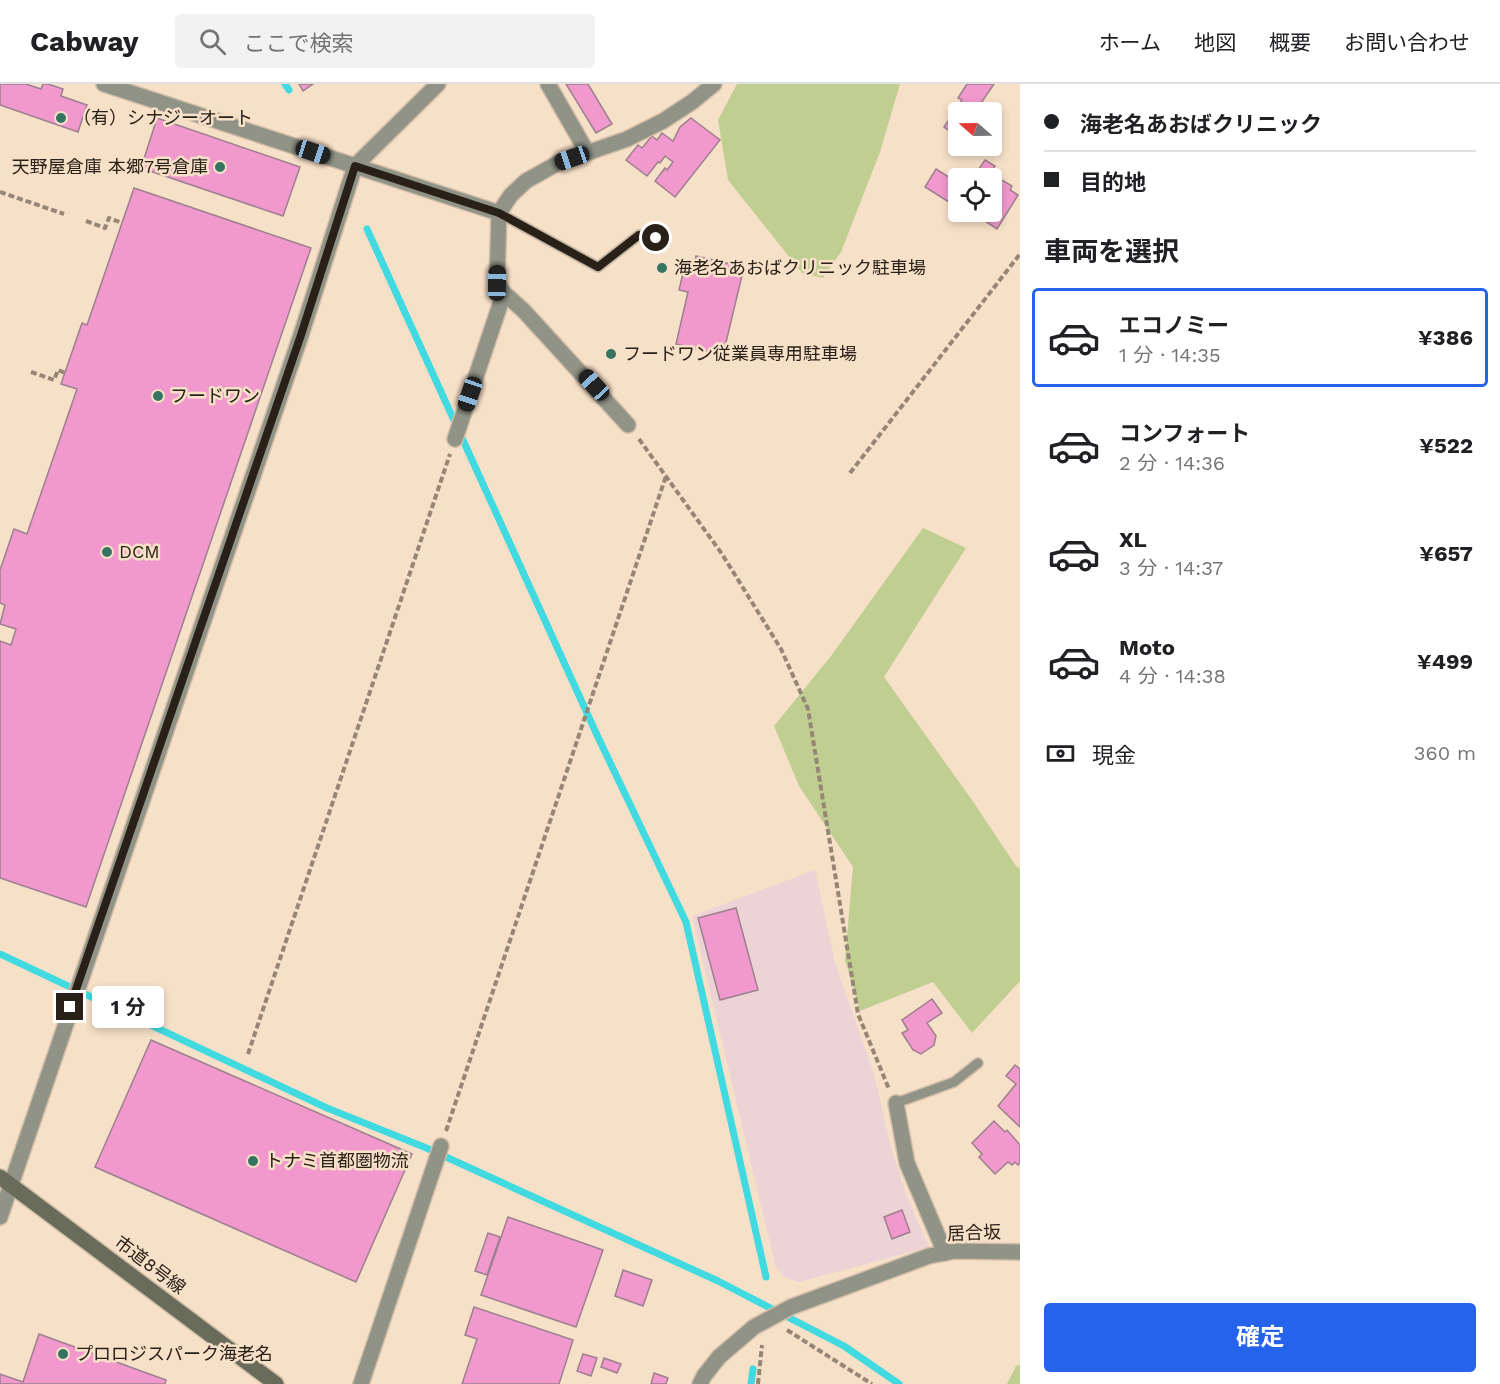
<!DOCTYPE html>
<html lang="ja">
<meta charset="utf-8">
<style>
:root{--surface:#fff;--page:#f2f2f2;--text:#202124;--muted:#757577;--line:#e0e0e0;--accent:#2563eb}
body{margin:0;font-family:"Work Sans","Noto Sans JP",sans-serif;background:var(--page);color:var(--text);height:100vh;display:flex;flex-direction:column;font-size:22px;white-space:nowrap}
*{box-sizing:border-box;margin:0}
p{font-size:20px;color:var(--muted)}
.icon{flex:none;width:33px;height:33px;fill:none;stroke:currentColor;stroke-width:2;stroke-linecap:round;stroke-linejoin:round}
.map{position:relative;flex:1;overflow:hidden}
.drawer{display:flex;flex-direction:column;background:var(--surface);width:480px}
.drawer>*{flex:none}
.hud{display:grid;align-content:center;height:132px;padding:0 24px;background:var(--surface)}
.needle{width:39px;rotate:290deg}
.buttons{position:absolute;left:948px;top:18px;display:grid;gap:12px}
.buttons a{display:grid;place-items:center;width:54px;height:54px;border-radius:6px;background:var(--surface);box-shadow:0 3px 9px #0003;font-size:30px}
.end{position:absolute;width:27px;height:27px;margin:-14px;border:8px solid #292118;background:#fff;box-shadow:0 0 0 3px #fff}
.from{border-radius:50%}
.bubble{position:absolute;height:42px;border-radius:6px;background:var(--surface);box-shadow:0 3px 9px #0003;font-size:20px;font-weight:700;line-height:42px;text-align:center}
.car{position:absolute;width:18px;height:36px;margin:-18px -9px;border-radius:8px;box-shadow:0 0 4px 2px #0007;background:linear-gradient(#222 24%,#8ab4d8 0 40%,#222 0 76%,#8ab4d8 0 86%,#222 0)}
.hud b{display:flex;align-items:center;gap:21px;height:57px;font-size:22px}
.hud b+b{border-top:2px solid var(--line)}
.hud i{width:15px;height:15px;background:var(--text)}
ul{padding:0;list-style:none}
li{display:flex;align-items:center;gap:18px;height:99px;margin:0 12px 9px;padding:0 12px;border:3px solid transparent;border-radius:6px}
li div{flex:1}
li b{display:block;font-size:22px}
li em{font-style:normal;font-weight:700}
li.current{border-color:var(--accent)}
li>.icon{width:54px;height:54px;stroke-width:1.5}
h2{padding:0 24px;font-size:27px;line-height:72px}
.pay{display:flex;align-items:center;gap:15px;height:66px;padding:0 24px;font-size:22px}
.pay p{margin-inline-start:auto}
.button{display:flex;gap:12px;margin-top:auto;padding:12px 24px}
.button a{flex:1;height:69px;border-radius:6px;background:var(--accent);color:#fff;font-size:24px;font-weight:700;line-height:69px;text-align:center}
header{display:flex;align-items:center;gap:36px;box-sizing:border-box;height:84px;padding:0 30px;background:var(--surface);border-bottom:2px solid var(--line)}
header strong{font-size:28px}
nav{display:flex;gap:33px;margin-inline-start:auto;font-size:21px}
.search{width:420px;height:54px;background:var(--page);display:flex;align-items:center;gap:15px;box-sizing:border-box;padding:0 21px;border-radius:6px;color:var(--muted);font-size:22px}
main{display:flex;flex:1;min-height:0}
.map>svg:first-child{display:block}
</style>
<header>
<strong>Cabway</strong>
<div class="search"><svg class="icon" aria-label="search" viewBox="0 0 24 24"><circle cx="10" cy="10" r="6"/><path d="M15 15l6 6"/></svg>ここで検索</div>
<nav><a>ホーム</a><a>地図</a><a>概要</a><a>お問い合わせ</a></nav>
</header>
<main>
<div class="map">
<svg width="1020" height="1300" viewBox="0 0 1020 1300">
<rect width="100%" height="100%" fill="#f7e0c8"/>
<polygon fill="#edd3d5" points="815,786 835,879 874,990 891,1064 906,1110 929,1163 799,1198 784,1193 776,1184 692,832"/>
<g fill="#c0ce92">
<polygon points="737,0 900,0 880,68 841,168 823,194 802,189 728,96 718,36"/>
<polygon points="923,444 966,464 884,593 972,716 1016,782 1020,785 1020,897 972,949 933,898 860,927 845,876 853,783 799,702 774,642 831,572"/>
<polygon points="1020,1281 1020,1300 1007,1300 1016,1282"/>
</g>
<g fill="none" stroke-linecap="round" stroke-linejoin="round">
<g stroke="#41dae0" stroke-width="7">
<polyline points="285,0 289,6"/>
<polyline points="367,145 597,651 686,838 766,1193"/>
<polyline points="0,870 327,1024 424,1063 718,1197 844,1262 899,1300"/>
<polyline points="751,1300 753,1285"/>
</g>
</g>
<g fill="#f198cc" stroke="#9c808f" stroke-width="1.5">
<polygon points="0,0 26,0 41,5 43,0 48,0 63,5 61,12 87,21 78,48 0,21"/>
<polygon points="299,0 313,0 303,7"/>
<polygon points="566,0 588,0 612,40 596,49"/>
<polygon points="967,0 994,0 975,28 958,28 958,53 944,43 962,16 958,14"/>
<polygon points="157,34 300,83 283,132 141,84"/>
<polygon points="691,34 720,56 675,113 655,97 665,84 667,86 673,78 665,72 660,79 658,78 647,92 626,76 638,61 642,64 652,52 657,56 662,49 673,57 680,43"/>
<polygon points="985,76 995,82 987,94 978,94 974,92"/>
<polygon points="936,85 958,99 958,110 952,120 925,103"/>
<polygon points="995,96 1000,99 1002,96 1012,102 1010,106 1018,111 997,145 971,128 992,128 992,101"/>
<polygon points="134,104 311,164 86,823 0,794 0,557 11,561 16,545 0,540 5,521 0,519 0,486 14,445 27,450 77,305 61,300 82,239 87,241"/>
<polygon points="696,172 744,183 723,271 676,260 688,208 679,206 684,185 692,187"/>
<polygon points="736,824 758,906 720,916 698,834"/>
<polygon points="932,915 942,929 927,939 936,952 934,961 921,970 913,966 902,949 908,946 902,936"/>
<polygon points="151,956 412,1070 356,1198 95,1083"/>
<polygon points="1015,981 1020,985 1020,1043 998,1022 1016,1000 1006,992"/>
<polygon points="994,1037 1005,1048 1007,1046 1020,1061 1020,1079 1018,1081 1015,1078 1012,1081 1008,1078 995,1090 979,1073 982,1070 972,1059"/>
<polygon points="902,1126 910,1148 892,1155 884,1133"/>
<polygon points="508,1133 603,1166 576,1243 481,1211"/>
<polygon points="488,1149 500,1153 487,1191 475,1187"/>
<polygon points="623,1186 652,1196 643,1222 615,1212"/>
<polygon points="474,1223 573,1256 559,1300 462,1300 477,1255 465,1251"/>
<polygon points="39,1250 166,1296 165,1300 0,1300 0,1290 23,1298"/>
<polygon points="583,1270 597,1274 591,1292 577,1287"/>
<polygon points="604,1274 621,1280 617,1289 601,1283"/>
<polygon points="654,1289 668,1294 666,1300 651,1300"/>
</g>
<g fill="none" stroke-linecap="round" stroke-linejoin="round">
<g stroke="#d2bea8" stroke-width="12">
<g id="lane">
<polyline points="499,129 598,183 639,151 656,154"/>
<polyline points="896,1019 954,998 978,979"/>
</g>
</g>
<g stroke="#d2bea8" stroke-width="18">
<g id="street">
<polyline points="104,0 499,129"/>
<polyline points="548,0 587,68"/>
<polyline points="628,341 524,227 504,209 497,199 499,129 511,111 526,97 558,79 627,55 663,37 692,18 714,0"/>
<polyline points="455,355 504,209"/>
<polyline points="896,1019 907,1079 945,1169"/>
<polyline points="0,1133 301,251 355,82 438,0"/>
<polyline points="361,1300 441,1062"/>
<polyline points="700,1300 704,1292 719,1273 754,1243 791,1223 929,1172 955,1167 1020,1168"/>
</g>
</g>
<g stroke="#d2bea8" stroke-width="18">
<polyline id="secondary" points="0,1093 276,1300"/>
</g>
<g stroke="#968675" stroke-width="4" stroke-dasharray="6 3" stroke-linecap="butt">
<polyline points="0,108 64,130"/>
<polyline points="86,137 105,144 109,134 122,139"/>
<polyline points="31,288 54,296 58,286 65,289"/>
<polyline points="639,355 722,470 781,565 808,625 858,930 889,1005"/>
<polyline points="850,389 1020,170"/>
<polyline points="248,970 450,370"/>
<polyline points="446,1047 666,392"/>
<polyline points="787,1246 872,1300"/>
<polyline points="758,1300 762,1261"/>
</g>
<use href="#lane" stroke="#909386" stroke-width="9"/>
<use href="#street" stroke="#909386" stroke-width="15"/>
<use href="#secondary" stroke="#696c5a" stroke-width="15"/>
</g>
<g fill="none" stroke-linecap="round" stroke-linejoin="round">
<polyline stroke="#292118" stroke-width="8" points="70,923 301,251 355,82 499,129 598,183 639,151 656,154"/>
</g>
<g fill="#367461" stroke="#f7e0c8" stroke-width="2">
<circle cx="61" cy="34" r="6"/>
<circle cx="220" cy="83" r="6"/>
<circle cx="662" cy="184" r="6"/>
<circle cx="611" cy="270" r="6"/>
<circle cx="158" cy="312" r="6"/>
<circle cx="107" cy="468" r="6"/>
<circle cx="253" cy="1077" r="6"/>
<circle cx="63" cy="1270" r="6"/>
</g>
<g text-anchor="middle" stroke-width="5" stroke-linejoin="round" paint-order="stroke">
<g font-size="18" fill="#292118" stroke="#f7e0c8" text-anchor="start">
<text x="73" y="40">（有）シナジーオート</text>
<text x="208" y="89" text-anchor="end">天野屋倉庫 本郷7号倉庫</text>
<text x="674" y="190">海老名あおばクリニック駐車場</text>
<text x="623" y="276">フードワン従業員専用駐車場</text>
<text x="170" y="318">フードワン</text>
<text x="119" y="474">DCM</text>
<text x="265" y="1083">トナミ首都圏物流</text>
<text x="75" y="1276">プロロジスパーク海老名</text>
</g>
<g font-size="18" fill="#292118" stroke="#f7e0c8">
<text transform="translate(974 1149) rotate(-2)" y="6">居合坂</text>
<text transform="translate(150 1181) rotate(37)" y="6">市道8号線</text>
</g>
</g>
</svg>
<div class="buttons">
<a><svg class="needle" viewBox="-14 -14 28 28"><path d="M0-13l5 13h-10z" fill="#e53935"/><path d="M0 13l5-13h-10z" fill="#757577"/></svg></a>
<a><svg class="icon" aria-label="locate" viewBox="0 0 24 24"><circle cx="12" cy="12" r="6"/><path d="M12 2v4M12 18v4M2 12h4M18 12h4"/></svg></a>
</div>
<i class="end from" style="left:656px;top:154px"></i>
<i class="end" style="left:70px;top:923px"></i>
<div class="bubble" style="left:92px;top:902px;width:72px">1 分</div>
<i class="car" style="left:313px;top:68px;rotate:108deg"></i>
<i class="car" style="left:572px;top:74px;rotate:251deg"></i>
<i class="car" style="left:497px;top:199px;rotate:1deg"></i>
<i class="car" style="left:594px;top:301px;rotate:317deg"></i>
<i class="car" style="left:470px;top:310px;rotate:199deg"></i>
</div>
<section class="drawer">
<div class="hud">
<b><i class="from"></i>海老名あおばクリニック</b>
<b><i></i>目的地</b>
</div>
<h2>車両を選択</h2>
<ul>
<li class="current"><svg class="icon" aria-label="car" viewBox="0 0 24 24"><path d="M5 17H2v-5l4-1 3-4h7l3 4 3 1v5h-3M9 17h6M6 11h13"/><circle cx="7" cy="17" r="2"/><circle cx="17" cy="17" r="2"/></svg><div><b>エコノミー</b><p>1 分 · 14:35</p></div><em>¥386</em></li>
<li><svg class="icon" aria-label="car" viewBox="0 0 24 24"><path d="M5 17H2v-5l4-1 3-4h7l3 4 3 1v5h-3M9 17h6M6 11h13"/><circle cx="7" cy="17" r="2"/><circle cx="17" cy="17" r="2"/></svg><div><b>コンフォート</b><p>2 分 · 14:36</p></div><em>¥522</em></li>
<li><svg class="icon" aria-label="car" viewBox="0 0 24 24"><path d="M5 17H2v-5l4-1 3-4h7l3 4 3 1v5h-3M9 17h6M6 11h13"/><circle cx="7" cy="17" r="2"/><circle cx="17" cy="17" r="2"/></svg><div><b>XL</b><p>3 分 · 14:37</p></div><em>¥657</em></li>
<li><svg class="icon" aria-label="car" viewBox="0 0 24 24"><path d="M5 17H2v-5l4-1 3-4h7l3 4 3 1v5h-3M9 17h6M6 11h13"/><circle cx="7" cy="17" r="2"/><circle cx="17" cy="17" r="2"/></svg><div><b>Moto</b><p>4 分 · 14:38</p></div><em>¥499</em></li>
</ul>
<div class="pay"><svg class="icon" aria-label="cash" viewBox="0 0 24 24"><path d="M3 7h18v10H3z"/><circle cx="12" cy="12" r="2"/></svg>現金<p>360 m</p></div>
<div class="button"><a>確定</a></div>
</section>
</main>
